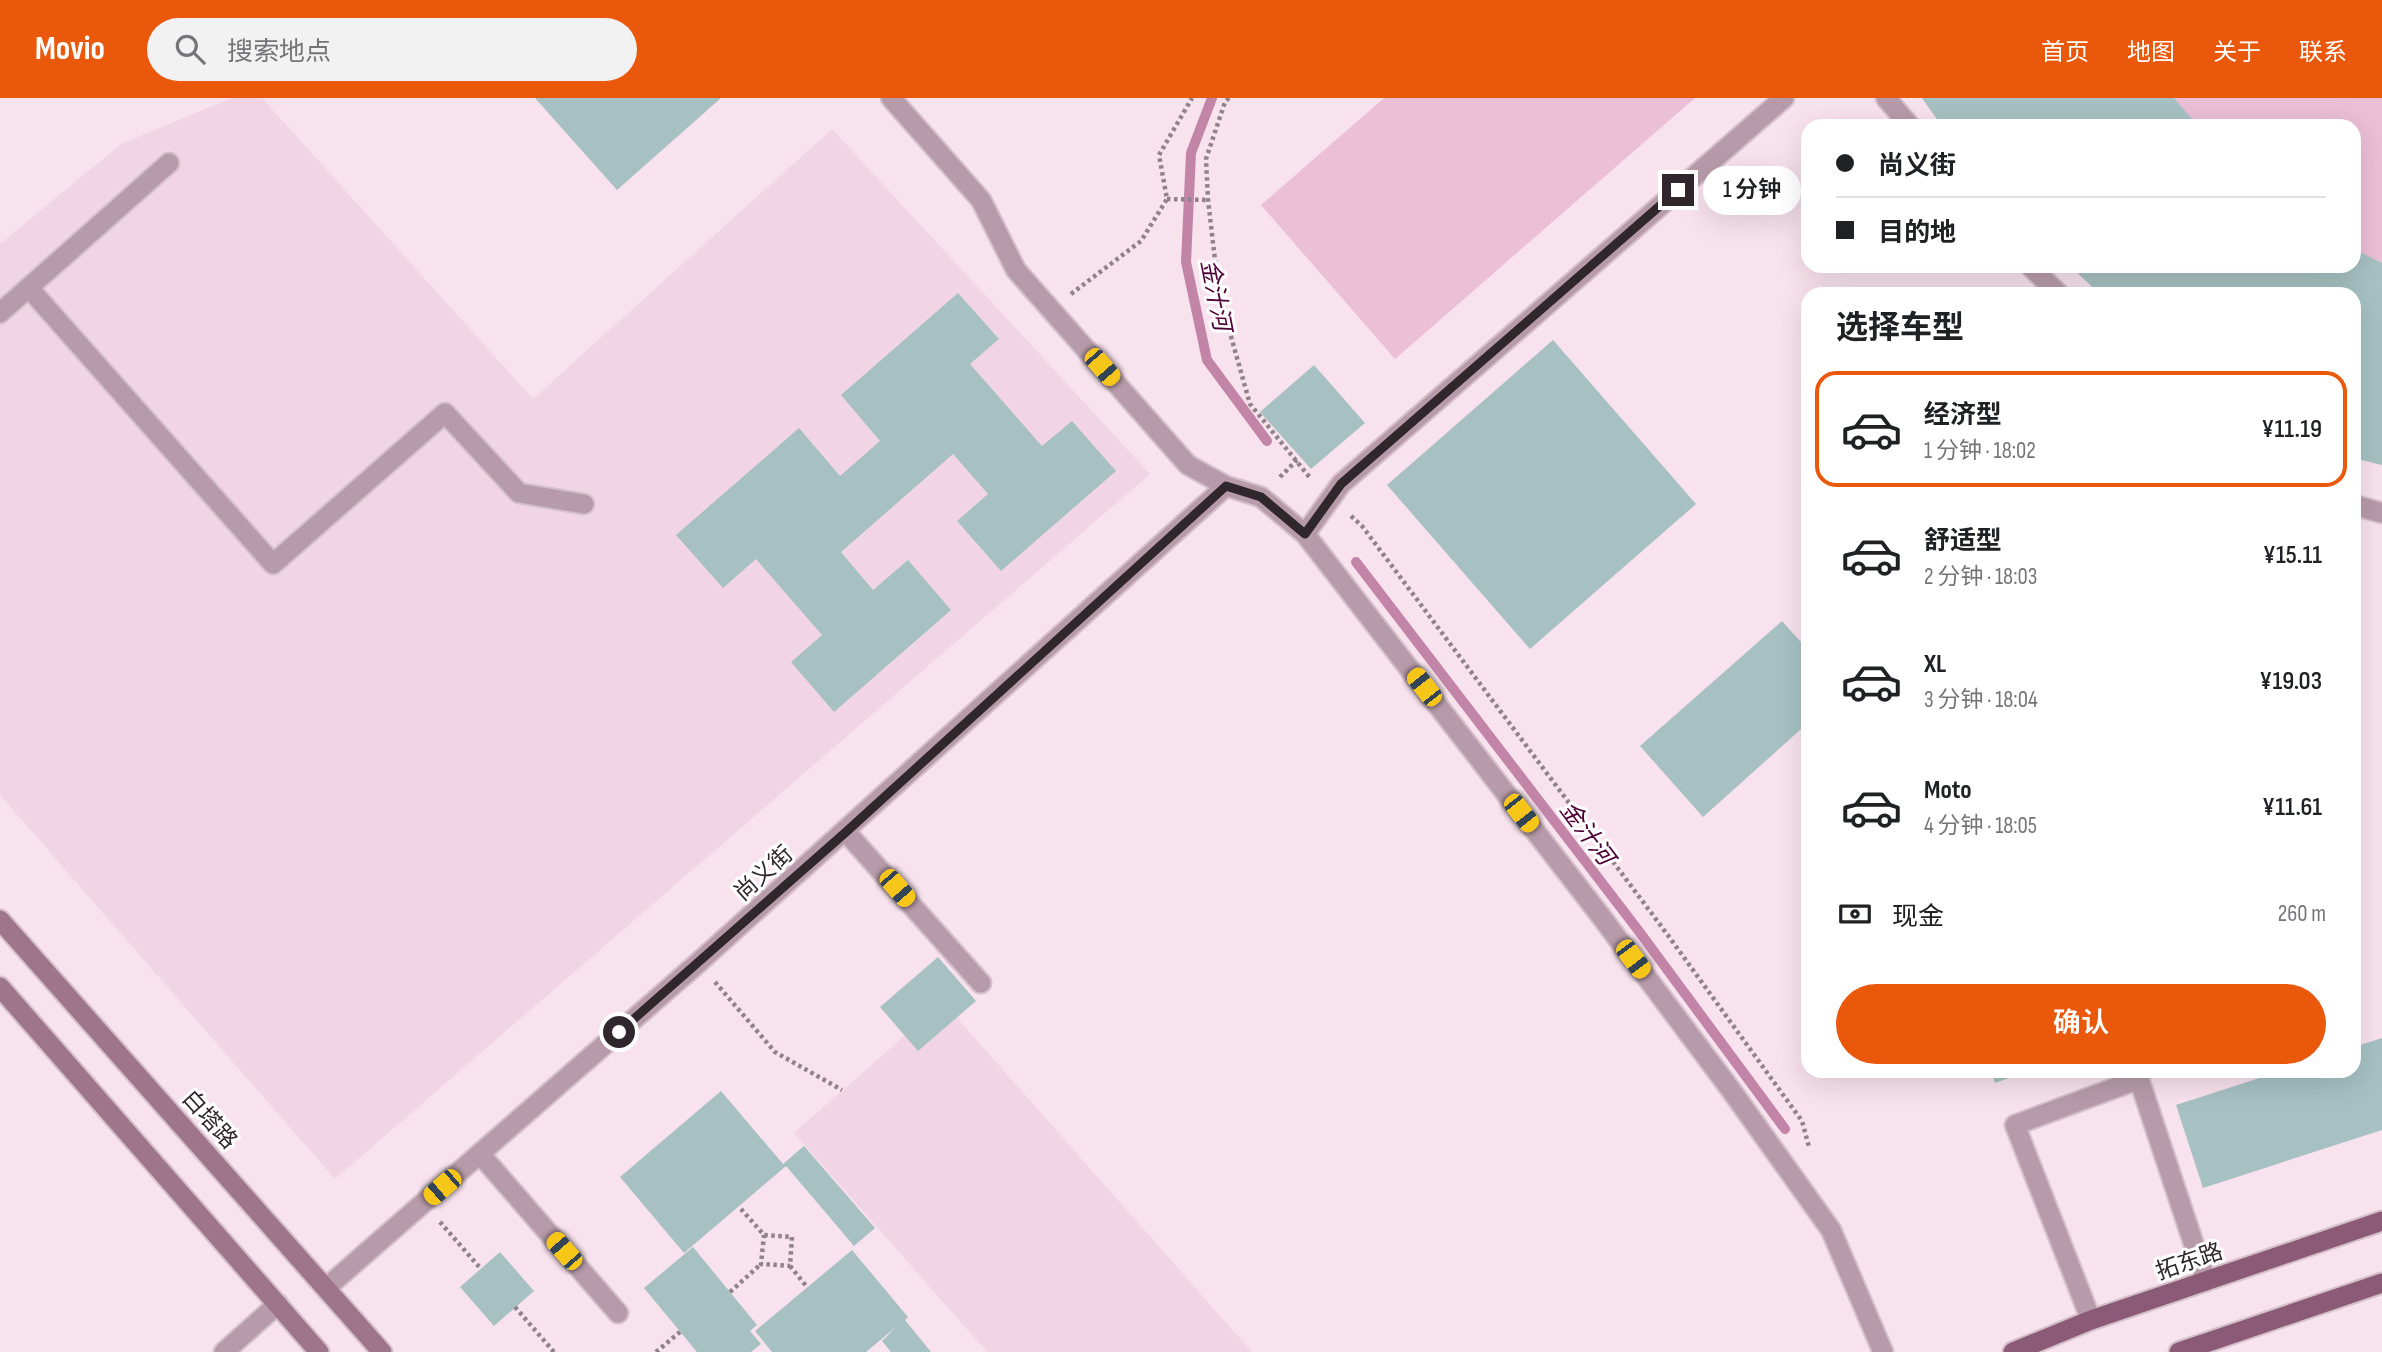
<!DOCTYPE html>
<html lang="zh">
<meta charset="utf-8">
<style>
:root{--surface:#fff;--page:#f2f2f2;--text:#202124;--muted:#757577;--line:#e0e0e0;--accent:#ea580c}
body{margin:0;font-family:"Sofia Sans Condensed","Noto Sans SC",sans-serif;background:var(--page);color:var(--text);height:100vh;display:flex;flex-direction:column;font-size:26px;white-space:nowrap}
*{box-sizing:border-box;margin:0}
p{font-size:23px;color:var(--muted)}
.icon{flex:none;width:38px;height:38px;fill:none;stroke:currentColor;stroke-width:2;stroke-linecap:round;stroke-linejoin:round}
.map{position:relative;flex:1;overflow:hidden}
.drawer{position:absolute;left:1801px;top:189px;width:560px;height:791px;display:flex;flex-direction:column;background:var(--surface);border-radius:21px;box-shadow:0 7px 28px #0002}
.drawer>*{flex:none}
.banner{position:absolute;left:1801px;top:21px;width:560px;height:154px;border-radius:21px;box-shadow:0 7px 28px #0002;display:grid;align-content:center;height:154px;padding:0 35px;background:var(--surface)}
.end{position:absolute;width:32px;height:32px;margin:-16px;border:9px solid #2f272b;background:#fff;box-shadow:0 0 0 4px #fff}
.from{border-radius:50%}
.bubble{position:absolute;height:49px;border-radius:24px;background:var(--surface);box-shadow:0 7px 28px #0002;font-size:23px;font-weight:600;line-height:49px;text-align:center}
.car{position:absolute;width:21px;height:42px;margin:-21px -10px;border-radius:9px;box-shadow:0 0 5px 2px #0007;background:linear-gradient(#f5c518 24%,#345 0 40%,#f5c518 0 76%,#345 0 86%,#f5c518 0)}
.banner b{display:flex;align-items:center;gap:24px;height:66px;font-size:26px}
.banner b+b{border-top:2px solid var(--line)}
.banner i{width:18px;height:18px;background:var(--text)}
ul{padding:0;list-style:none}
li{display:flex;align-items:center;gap:21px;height:116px;margin:0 14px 10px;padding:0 21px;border:4px solid transparent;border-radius:21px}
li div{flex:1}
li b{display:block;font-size:26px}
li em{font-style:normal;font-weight:600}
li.selected{border-color:var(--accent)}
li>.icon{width:63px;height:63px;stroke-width:1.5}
h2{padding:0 35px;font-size:32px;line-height:84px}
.pay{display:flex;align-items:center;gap:18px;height:77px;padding:0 35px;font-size:26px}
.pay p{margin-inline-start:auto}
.cta{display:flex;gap:14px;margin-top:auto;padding:14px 35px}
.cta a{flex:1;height:80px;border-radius:42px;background:var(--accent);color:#fff;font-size:28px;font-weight:600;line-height:80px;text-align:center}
header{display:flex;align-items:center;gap:42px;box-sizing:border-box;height:98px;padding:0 35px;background:var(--accent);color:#fff}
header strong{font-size:33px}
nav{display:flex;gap:38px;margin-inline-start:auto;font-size:24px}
.search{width:490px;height:63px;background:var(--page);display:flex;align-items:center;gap:18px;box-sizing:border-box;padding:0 24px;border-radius:38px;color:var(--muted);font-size:26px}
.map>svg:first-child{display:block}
</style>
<header>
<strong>Movio</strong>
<div class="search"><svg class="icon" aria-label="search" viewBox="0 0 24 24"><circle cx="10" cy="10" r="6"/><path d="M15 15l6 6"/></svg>搜索地点</div>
<nav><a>首页</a><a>地图</a><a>关于</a><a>联系</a></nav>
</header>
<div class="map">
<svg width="2382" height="1254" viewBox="0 0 2382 1254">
<rect width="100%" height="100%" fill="#f8e2ed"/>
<g fill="#f2d5e4">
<polygon points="232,0 262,0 533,301 832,31 1150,376 335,1081 0,697 0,146 121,46"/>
<polygon points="943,904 1252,1254 987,1254 794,1035"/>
</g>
<g fill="#ebbfd6">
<polygon points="1384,0 1695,0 1395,261 1261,107"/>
<polygon points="1922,0 2382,0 2382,367 2354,360 2354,196 2100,196 2070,168 2354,168 2354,28 1942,28"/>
</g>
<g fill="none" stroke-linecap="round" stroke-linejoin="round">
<g stroke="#c385a7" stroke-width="10">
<polyline points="1212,0 1191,55 1186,164 1207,262 1267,343"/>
<polyline points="1356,464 1638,832 1785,1031"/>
</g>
</g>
<g fill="#a7c1c2">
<polygon points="535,0 721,0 617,92"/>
<polygon points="1922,0 2174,0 2198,28 1942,28"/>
<polygon points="2354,151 2382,165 2382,367 2354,360 2354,196 2100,196 2070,168 2354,168"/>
<polygon points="958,195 999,241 970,266 1042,348 1072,323 1116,373 1001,473 957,423 988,396 953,356 841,454 873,492 908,462 951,512 834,614 791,564 822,537 756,461 723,490 676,437 799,330 840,378 880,343 841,297"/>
<polygon points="1553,242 1696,406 1530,551 1387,387"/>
<polygon points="1314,267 1365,325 1311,371 1260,314"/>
<polygon points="1782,523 1808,552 1808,625 1703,719 1640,648"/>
<polygon points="938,859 976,903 918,953 880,909"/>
<polygon points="2382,940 2382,1032 2203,1090 2176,1007 2281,973 2354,973 2354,949"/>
<polygon points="1991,973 2029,973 1995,985"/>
<polygon points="721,993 783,1066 804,1048 875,1130 854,1148 786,1068 684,1155 620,1079"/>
<polygon points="693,1149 757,1227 750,1233 761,1246 751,1254 697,1254 644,1190"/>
<polygon points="852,1152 908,1219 905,1222 931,1254 891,1254 882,1243 896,1229 866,1254 772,1254 755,1233"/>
<polygon points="500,1154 534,1193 494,1228 460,1189"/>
</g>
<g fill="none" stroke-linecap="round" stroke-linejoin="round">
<g stroke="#d4c0ca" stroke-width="23">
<g id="service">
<polyline points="1886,0 1910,28"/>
<polyline points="2030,168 2059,196"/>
<polyline points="29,190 273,466 445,315 519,395 584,406"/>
<polyline points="0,215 169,65"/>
<polyline points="2354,407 2382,415"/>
<polyline points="1305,436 1341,386 1784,0"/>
<polyline points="480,1056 618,1215"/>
<polyline points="2091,1222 2015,1027 2139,981 2206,1183"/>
</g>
</g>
<g stroke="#d4c0ca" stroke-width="23">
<g id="minor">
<polyline points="891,0 981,102 1016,172 1188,367 1226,388 1261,399 1305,436 1600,817 1731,992 1831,1132 1883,1254"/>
<polyline points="846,734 981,885"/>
<polyline points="326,1190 698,865 1226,388"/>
<polyline points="224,1254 278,1206"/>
</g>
</g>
<g stroke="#d4c0ca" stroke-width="23">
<g id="secondary">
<polyline points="0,822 382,1254"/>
<polyline points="0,889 319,1254"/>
</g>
</g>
<g stroke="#d4c0ca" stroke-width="23">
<g id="primary">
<polyline points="2013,1254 2091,1222 2382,1123"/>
<polyline points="2179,1254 2382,1185"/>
</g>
</g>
<g stroke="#908289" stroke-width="4.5" stroke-dasharray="3.5 3.5" stroke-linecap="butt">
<polyline points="1229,0 1225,4 1206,61 1208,102 1219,196 1250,306 1311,381"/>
<polyline points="1167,101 1208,102"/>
<polyline points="1071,196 1141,143 1167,101 1159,57 1192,0"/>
<polyline points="1280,379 1297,362"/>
<polyline points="1351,418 1362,428 1667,836 1802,1023 1809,1049"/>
<polyline points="715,884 775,954 842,992"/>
<polyline points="741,1111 764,1137 792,1139 790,1168 761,1166 764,1137"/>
<polyline points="440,1124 481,1171"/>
<polyline points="790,1168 807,1189"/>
<polyline points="730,1194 761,1166"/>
<polyline points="515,1209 554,1254"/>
<polyline points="656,1254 680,1234"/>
</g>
<use href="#service" stroke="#b89baa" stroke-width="19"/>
<use href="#minor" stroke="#b89baa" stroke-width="19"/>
<use href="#secondary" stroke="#9f758c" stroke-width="19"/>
<use href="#primary" stroke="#8b5a76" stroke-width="19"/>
</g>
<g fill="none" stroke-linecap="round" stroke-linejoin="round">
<polyline stroke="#2f272b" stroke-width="9" points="619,934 846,734 1226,388 1261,399 1305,436 1341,386 1678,92"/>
</g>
<g text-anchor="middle" stroke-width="6" stroke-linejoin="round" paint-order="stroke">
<g font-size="23" fill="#2f272b" stroke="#fff">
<text transform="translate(763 775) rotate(-42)" y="8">尚义街</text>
<text transform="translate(210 1021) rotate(48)" y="8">白塔路</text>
<text transform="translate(2189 1163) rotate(-19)" y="8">拓东路</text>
</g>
<g font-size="24" font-style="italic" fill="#4e0136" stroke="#fff">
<text transform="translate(1216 197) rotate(79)" y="8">金汁河</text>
<text transform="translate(1587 735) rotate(53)" y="8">金汁河</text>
</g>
</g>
</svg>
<i class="end from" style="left:619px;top:934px"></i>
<i class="end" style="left:1678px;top:92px"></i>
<div class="bubble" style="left:1703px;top:68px;width:98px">1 分钟</div>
<i class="car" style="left:1102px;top:269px;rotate:139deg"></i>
<i class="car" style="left:1424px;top:589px;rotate:322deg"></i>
<i class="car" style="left:1521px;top:715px;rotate:142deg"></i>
<i class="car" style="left:897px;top:790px;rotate:139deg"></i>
<i class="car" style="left:1633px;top:861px;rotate:143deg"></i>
<i class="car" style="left:442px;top:1089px;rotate:229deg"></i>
<i class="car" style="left:564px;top:1153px;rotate:319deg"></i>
<div class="banner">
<b><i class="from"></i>尚义街</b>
<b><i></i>目的地</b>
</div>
<section class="drawer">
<h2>选择车型</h2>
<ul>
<li class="selected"><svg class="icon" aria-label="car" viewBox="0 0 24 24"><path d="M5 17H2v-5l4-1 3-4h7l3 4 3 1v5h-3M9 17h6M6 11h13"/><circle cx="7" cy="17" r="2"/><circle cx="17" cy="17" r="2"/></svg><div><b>经济型</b><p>1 分钟 · 18:02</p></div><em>¥11.19</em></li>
<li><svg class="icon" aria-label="car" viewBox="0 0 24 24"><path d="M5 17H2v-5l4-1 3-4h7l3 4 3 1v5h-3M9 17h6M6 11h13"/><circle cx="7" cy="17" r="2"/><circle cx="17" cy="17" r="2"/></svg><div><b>舒适型</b><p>2 分钟 · 18:03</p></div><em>¥15.11</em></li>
<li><svg class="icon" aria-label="car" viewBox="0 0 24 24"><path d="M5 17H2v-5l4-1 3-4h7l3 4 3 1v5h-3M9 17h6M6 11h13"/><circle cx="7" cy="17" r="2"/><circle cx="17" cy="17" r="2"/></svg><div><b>XL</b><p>3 分钟 · 18:04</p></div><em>¥19.03</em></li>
<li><svg class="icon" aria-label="car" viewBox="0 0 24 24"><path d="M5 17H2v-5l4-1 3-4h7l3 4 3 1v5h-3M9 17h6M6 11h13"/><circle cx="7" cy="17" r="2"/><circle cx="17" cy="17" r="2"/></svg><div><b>Moto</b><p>4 分钟 · 18:05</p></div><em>¥11.61</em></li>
</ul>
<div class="pay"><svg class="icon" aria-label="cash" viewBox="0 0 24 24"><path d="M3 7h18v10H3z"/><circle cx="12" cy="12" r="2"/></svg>现金<p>260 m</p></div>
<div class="cta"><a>确认</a></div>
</section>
</div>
